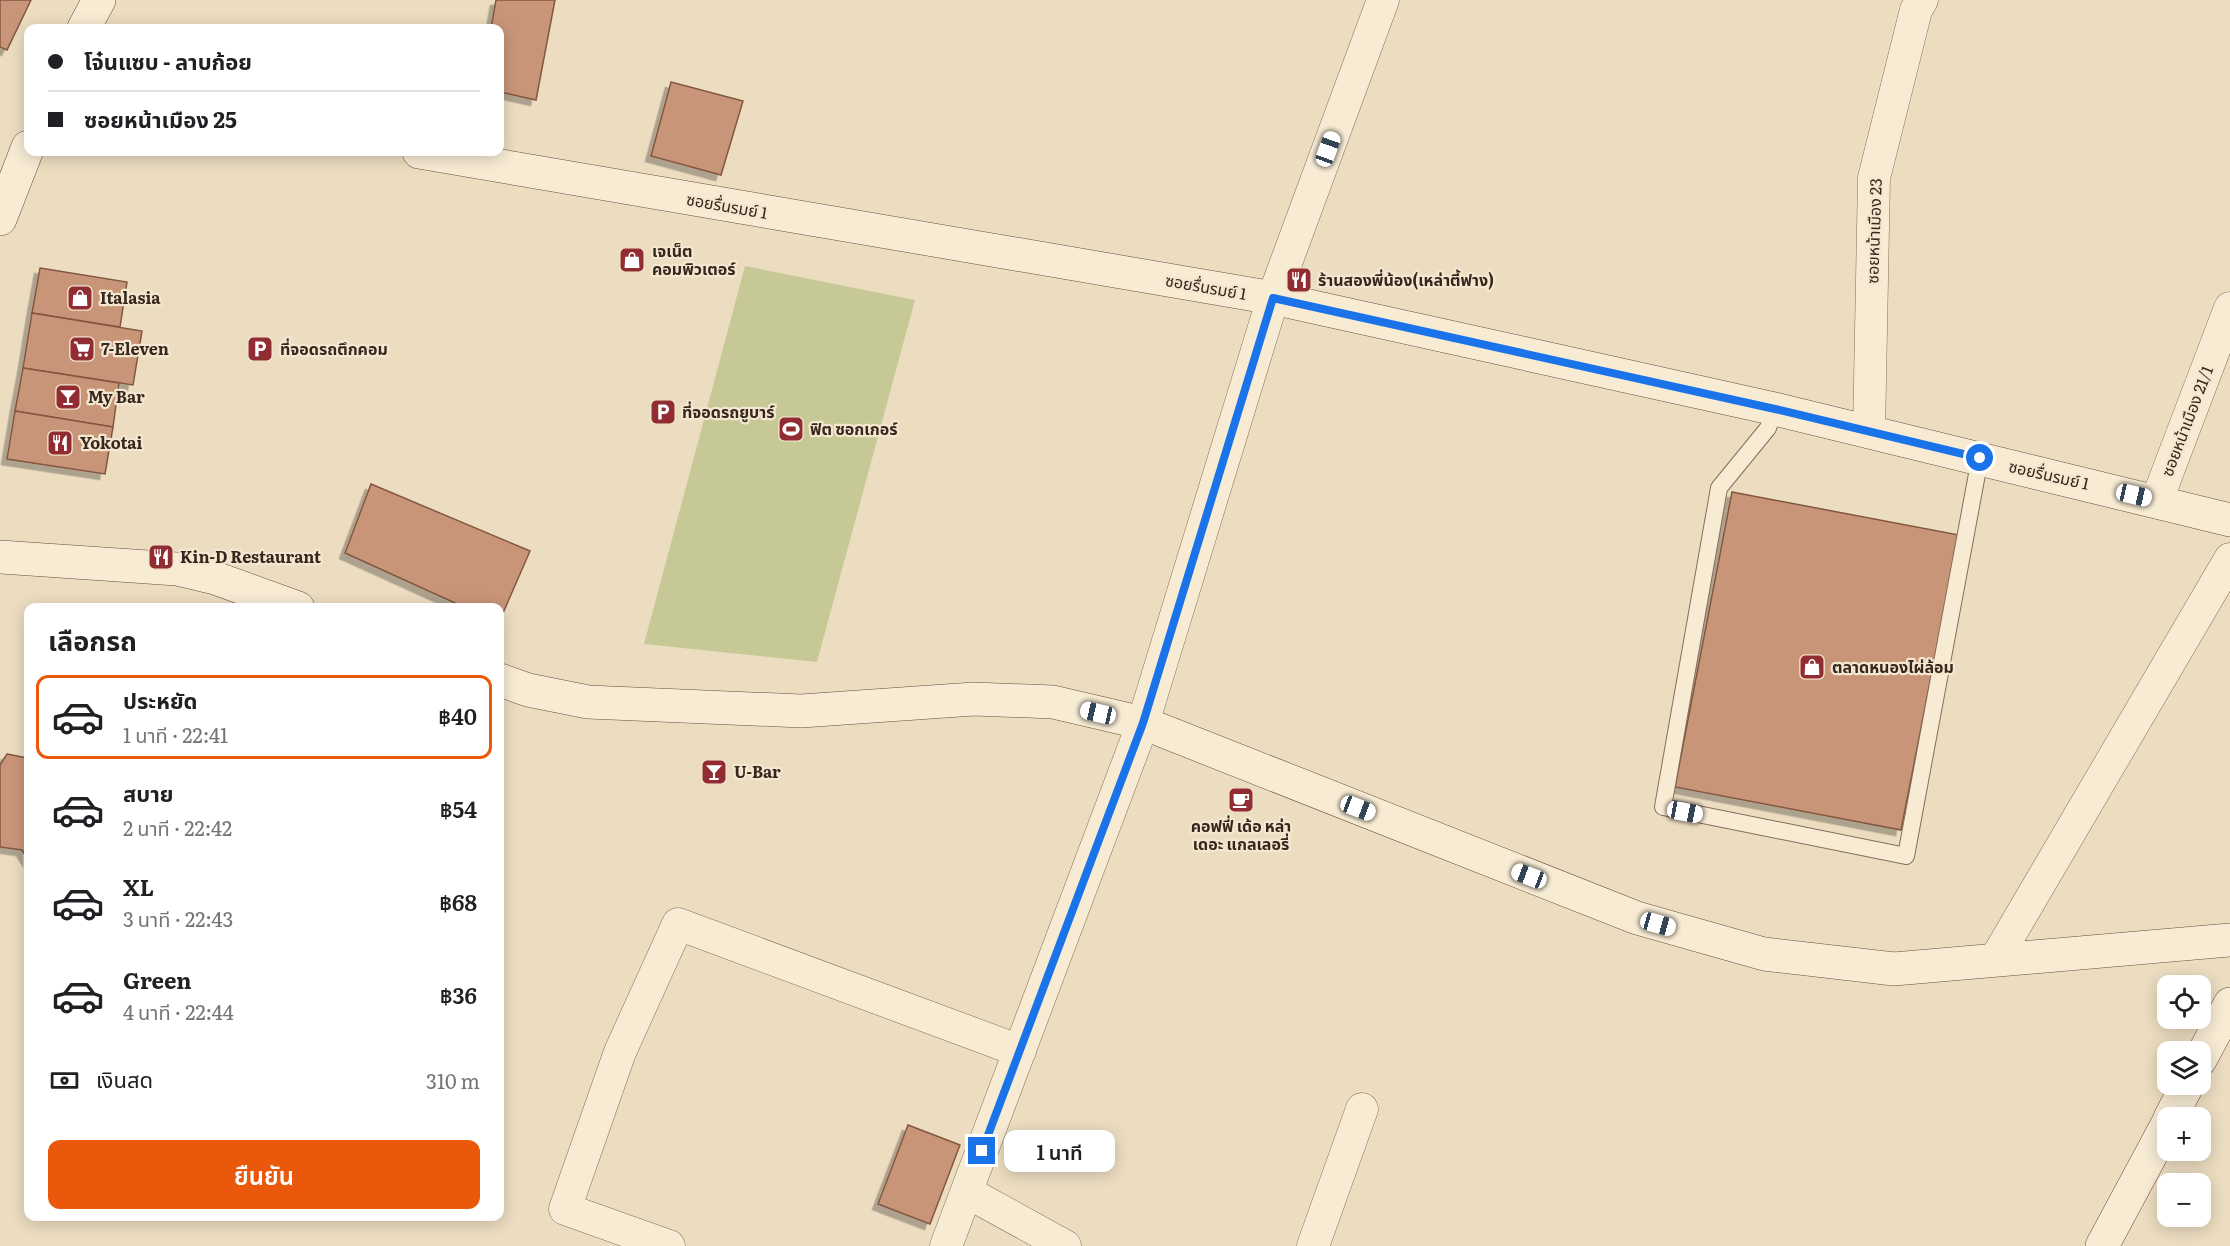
<!DOCTYPE html>
<html lang="th">
<meta charset="utf-8">
<style>
:root{--surface:#fff;--page:#f6f6f6;--text:#202124;--muted:#757577;--line:#e0e0e0;--accent:#ea580c}
body{margin:0;font-family:Literata,"Noto Sans Thai",serif;background:var(--page);color:var(--text);height:100vh;display:flex;flex-direction:column;font-size:22px;white-space:nowrap}
*{box-sizing:border-box;margin:0}
p{font-size:20px;color:var(--muted)}
.icon{flex:none;width:33px;height:33px;fill:none;stroke:currentColor;stroke-width:2;stroke-linecap:round;stroke-linejoin:round}
.map{position:relative;flex:1;overflow:hidden}
.sheet{position:absolute;left:24px;top:603px;width:480px;height:618px;display:flex;flex-direction:column;background:var(--surface);border-radius:12px;box-shadow:0 3px 15px #0003}
.sheet>*{flex:none}
.guide{position:absolute;left:24px;top:24px;width:480px;height:132px;border-radius:12px;box-shadow:0 3px 15px #0003;display:grid;align-content:center;height:132px;padding:0 24px;background:var(--surface)}
.controls{position:absolute;left:2157px;top:975px;display:grid;gap:12px}
.controls a{display:grid;place-items:center;width:54px;height:54px;border-radius:12px;background:var(--surface);box-shadow:0 3px 15px #0003;font-size:30px}
.end{position:absolute;width:27px;height:27px;margin:-14px;border:8px solid #1a73e8;background:#fff;box-shadow:0 0 0 3px #fff}
.from{border-radius:50%}
.bubble{position:absolute;height:42px;border-radius:12px;background:var(--surface);box-shadow:0 3px 15px #0003;font-size:20px;font-weight:600;line-height:42px;text-align:center}
.car{position:absolute;width:18px;height:36px;margin:-18px -9px;border-radius:8px;box-shadow:0 0 4px 2px #0007;background:linear-gradient(#fff 24%,#345 0 40%,#fff 0 76%,#345 0 86%,#fff 0)}
.guide b{display:flex;align-items:center;gap:21px;height:57px;font-size:22px}
.guide b+b{border-top:2px solid var(--line)}
.guide i{width:15px;height:15px;background:var(--text)}
ul{padding:0;list-style:none}
li{display:flex;align-items:center;gap:18px;height:84px;margin:0 12px 9px;padding:0 12px;border:3px solid transparent;border-radius:12px}
li div{flex:1}
li b{display:block;font-size:22px}
li em{font-style:normal;font-weight:600}
li.active{border-color:var(--accent)}
li>.icon{width:54px;height:54px;stroke-width:1.5}
h2{padding:0 24px;font-size:27px;line-height:72px}
.pay{display:flex;align-items:center;gap:15px;height:66px;padding:0 24px;font-size:22px}
.pay p{margin-inline-start:auto}
.button{display:flex;gap:12px;margin-top:auto;padding:12px 24px}
.button a{flex:1;height:69px;border-radius:12px;background:var(--accent);color:#fff;font-size:24px;font-weight:600;line-height:69px;text-align:center}
.map>svg:first-child{display:block}
</style>
<div class="map">
<svg width="2230" height="1246" viewBox="0 0 2230 1246">
<defs>
<filter id="shadow"><feDropShadow dx="-5.5" dy="5.5" stdDeviation="0" flood-color="#0004"/></filter>
</defs>
<rect width="100%" height="100%" fill="#ecddc1"/>
<polygon fill="#c6c996" points="745,266 915,300 817,662 644,644"/>
<g fill="#c99578" stroke="#825740" stroke-width="1.5" filter="url(#shadow)">
<polygon points="0,0 31,0 7,50 0,47"/>
<polygon points="496,0 555,0 536,100 500,92 500,28 491,28"/>
<polygon points="671,82 743,101 721,175 651,156"/>
<polygon points="40,268 127,282 120,327 32,313"/>
<polygon points="32,313 142,331 133,385 23,368"/>
<polygon points="23,368 119,383 113,427 15,411"/>
<polygon points="15,411 113,427 105,474 7,459"/>
<polygon points="371,484 530,551 500,620 500,608 466,608 345,553"/>
<polygon points="1732,492 1959,535 1901,830 1675,787"/>
<polygon points="7,754 28,758 28,860 22,850 0,847 0,765"/>
<polygon points="908,1125 960,1145 930,1224 878,1204"/>
</g>
<g fill="none" stroke-linecap="round" stroke-linejoin="round">
<g stroke="#846e59" stroke-width="18">
<polyline id="lane" points="1775,409 1768,428 1719,488 1663,807 1906,856 1980,458"/>
</g>
<g stroke="#846e59" stroke-width="33">
<g id="street">
<polyline points="1869,432 1874,178 1916,10 1922,0"/>
<polyline points="2157,500 2230,308"/>
<polyline points="1995,960 2230,559"/>
<polyline points="967,1192 1065,1246"/>
<polyline points="669,1246 565,1209 620,1052 678,924 1020,1051"/>
<polyline points="946,1246 1143,723 1273,298 1383,0"/>
<polyline points="1313,1246 1362,1109"/>
</g>
</g>
<g stroke="#664f3d" stroke-width="34">
<g id="secondary">
<polyline points="84,28 99,0"/>
<polyline points="419,152 1273,298 1775,409 2230,520"/>
<polyline points="0,219 28,147"/>
<polyline points="0,557 177,569 215,578 298,608"/>
<polyline points="500,680 528,690 588,702 801,711 974,699 1053,702 1143,723 1637,918 1764,954 1894,969 2230,940"/>
<polyline points="2200,1060 2230,1004"/>
<polyline points="2170,1118 2188,1084"/>
<polyline points="2102,1246 2168,1123"/>
</g>
</g>
<use href="#lane" stroke="#f7ebd4" stroke-width="16"/>
<use href="#street" stroke="#f7ebd4" stroke-width="32"/>
<use href="#secondary" stroke="#f7ebd4" stroke-width="33"/>
</g>
<g fill="none" stroke-linecap="round" stroke-linejoin="round">
<polyline stroke="#1a73e8" stroke-width="8" points="982,1151 1143,723 1273,298 1775,409 1980,458"/>
</g>
<defs>
<g id="shop-square" transform="scale(1.35)"><rect x="-9" y="-9" width="18" height="18" rx="4" fill="#912c32" stroke="#f4e7d0"/><path d="M-5-2.5h2.3a2.7 3.5 0 0 1 5.4 0H5L5.5 6h-11ZM-1.5-2.5h3a1.5 2.3 0 0 0-3 0Z" fill="#fff"/></g>
<g id="restaurant-square" transform="scale(1.35)"><rect x="-9" y="-9" width="18" height="18" rx="4" fill="#912c32" stroke="#f4e7d0"/><path d="M-5-6h1v4h1v-4h1v4h1v-4h1v5L-1.5 .5V6h-2V.5L-5-1ZM5-6V6H3V1.5H1.5Q1.5-4 5-6Z" fill="#fff"/></g>
<g id="supermarket-square" transform="scale(1.35)"><rect x="-9" y="-9" width="18" height="18" rx="4" fill="#912c32" stroke="#f4e7d0"/><path d="M-6-5.5h2.5l.6 2H6L4.5 2H-2.5L-4.4-4H-6ZM-1.5 3.2a1.3 1.3 0 1 0 .1 0ZM3 3.2a1.3 1.3 0 1 0 .1 0Z" fill="#fff"/></g>
<g id="parking-square" transform="scale(1.35)"><rect x="-9" y="-9" width="18" height="18" rx="4" fill="#912c32" stroke="#f4e7d0"/><path d="M-3.5-5.5H1a3.5 3.5 0 0 1 0 7H-1V5.5H-3.5ZM-1-3.4V-.6H.8a1.4 1.4 0 0 0 0-2.8Z" fill="#fff"/></g>
<g id="bar-square" transform="scale(1.35)"><rect x="-9" y="-9" width="18" height="18" rx="4" fill="#912c32" stroke="#f4e7d0"/><path d="M-6-5H6L.8 .8V4.5H3.5V6h-7V4.5H-.8V.8Z" fill="#fff"/></g>
<g id="stadium-square" transform="scale(1.35)"><rect x="-9" y="-9" width="18" height="18" rx="4" fill="#912c32" stroke="#f4e7d0"/><path d="M0-5a6.5 5 0 1 0 0 10a6.5 5 0 1 0 0-10ZM-3.5-1.8h7v3.6h-7Z" fill="#fff"/></g>
<g id="cafe-square" transform="scale(1.35)"><rect x="-9" y="-9" width="18" height="18" rx="4" fill="#912c32" stroke="#f4e7d0"/><path d="M-5.5-4.5H6V0H3Q3 3.5 0 3.5H-2.5Q-5.5 3.5-5.5 0ZM3-3.2v2h1.7v-2ZM-6 4.5H4V6H-6Z" fill="#fff"/></g>
</defs>
<g fill-rule="evenodd">
<use href="#shop-square" x="632" y="260"/>
<use href="#restaurant-square" x="1299" y="280"/>
<use href="#shop-square" x="80" y="298"/>
<use href="#supermarket-square" x="82" y="349"/>
<use href="#parking-square" x="260" y="349"/>
<use href="#bar-square" x="68" y="397"/>
<use href="#parking-square" x="663" y="412"/>
<use href="#stadium-square" x="791" y="429"/>
<use href="#restaurant-square" x="60" y="443"/>
<use href="#restaurant-square" x="161" y="557"/>
<use href="#shop-square" x="1812" y="667"/>
<use href="#bar-square" x="714" y="772"/>
<use href="#cafe-square" x="1241" y="800"/>
</g>
<g text-anchor="middle" stroke-width="4.5" stroke-linejoin="round" paint-order="stroke">
<g font-size="16" fill="#35271d" stroke="#f4e7d0">
<text transform="translate(727 206) rotate(10)" y="6">ซอยรื่นรมย์ 1</text>
<text transform="translate(1874 231) rotate(-88)" y="6">ซอยหน้าเมือง 23</text>
<text transform="translate(1206 287) rotate(10)" y="6">ซอยรื่นรมย์ 1</text>
<text transform="translate(2187 421) rotate(-69)" y="6">ซอยหน้าเมือง 21/1</text>
<text transform="translate(2049 475) rotate(13)" y="6">ซอยรื่นรมย์ 1</text>
</g>
<g font-size="16" font-weight="bold" fill="#35271d" stroke="#f4e7d0" text-anchor="start">
<text x="652" y="257">เจเน็ต<tspan x="652" dy="18">คอมพิวเตอร์</tspan></text>
<text x="1318" y="286">ร้านสองพี่น้อง(เหล่าตี้ฟาง)</text>
<text x="100" y="304">Italasia</text>
<text x="101" y="355">7-Eleven</text>
<text x="280" y="355">ที่จอดรถตึกคอม</text>
<text x="88" y="403">My Bar</text>
<text x="682" y="418">ที่จอดรถยูบาร์</text>
<text x="810" y="435">ฟิต ซอกเกอร์</text>
<text x="80" y="449">Yokotai</text>
<text x="180" y="563">Kin-D Restaurant</text>
<text x="1832" y="673">ตลาดหนองไผ่ล้อม</text>
<text x="734" y="778">U-Bar</text>
<text x="1241" y="832" text-anchor="middle">คอฟฟี่ เด้อ หล่า<tspan x="1241" dy="18">เดอะ แกลเลอรี่</tspan></text>
</g>
</g>
</svg>
<div class="controls">
<a><svg class="icon" aria-label="locate" viewBox="0 0 24 24"><circle cx="12" cy="12" r="6"/><path d="M12 2v4M12 18v4M2 12h4M18 12h4"/></svg></a>
<a><svg class="icon" aria-label="layers" viewBox="0 0 24 24"><path d="M12 4l9 5-9 5-9-5zM3 14l9 5 9-5"/></svg></a>
<a>+</a>
<a>−</a>
</div>
<i class="end from" style="left:1980px;top:458px"></i>
<i class="end" style="left:982px;top:1151px"></i>
<div class="bubble" style="left:1004px;top:1130px;width:111px">1 นาที</div>
<i class="car" style="left:1328px;top:149px;rotate:20deg"></i>
<i class="car" style="left:2134px;top:495px;rotate:103deg"></i>
<i class="car" style="left:1098px;top:713px;rotate:283deg"></i>
<i class="car" style="left:1358px;top:808px;rotate:111deg"></i>
<i class="car" style="left:1685px;top:812px;rotate:101deg"></i>
<i class="car" style="left:1529px;top:876px;rotate:291deg"></i>
<i class="car" style="left:1658px;top:924px;rotate:106deg"></i>
<div class="guide">
<b><i class="from"></i>โจ๋นแซบ - ลาบก้อย</b>
<b><i></i>ซอยหน้าเมือง 25</b>
</div>
<section class="sheet">
<h2>เลือกรถ</h2>
<ul>
<li class="active"><svg class="icon" aria-label="car" viewBox="0 0 24 24"><path d="M5 17H2v-5l4-1 3-4h7l3 4 3 1v5h-3M9 17h6M6 11h13"/><circle cx="7" cy="17" r="2"/><circle cx="17" cy="17" r="2"/></svg><div><b>ประหยัด</b><p>1 นาที · 22:41</p></div><em>฿40</em></li>
<li><svg class="icon" aria-label="car" viewBox="0 0 24 24"><path d="M5 17H2v-5l4-1 3-4h7l3 4 3 1v5h-3M9 17h6M6 11h13"/><circle cx="7" cy="17" r="2"/><circle cx="17" cy="17" r="2"/></svg><div><b>สบาย</b><p>2 นาที · 22:42</p></div><em>฿54</em></li>
<li><svg class="icon" aria-label="car" viewBox="0 0 24 24"><path d="M5 17H2v-5l4-1 3-4h7l3 4 3 1v5h-3M9 17h6M6 11h13"/><circle cx="7" cy="17" r="2"/><circle cx="17" cy="17" r="2"/></svg><div><b>XL</b><p>3 นาที · 22:43</p></div><em>฿68</em></li>
<li><svg class="icon" aria-label="car" viewBox="0 0 24 24"><path d="M5 17H2v-5l4-1 3-4h7l3 4 3 1v5h-3M9 17h6M6 11h13"/><circle cx="7" cy="17" r="2"/><circle cx="17" cy="17" r="2"/></svg><div><b>Green</b><p>4 นาที · 22:44</p></div><em>฿36</em></li>
</ul>
<div class="pay"><svg class="icon" aria-label="cash" viewBox="0 0 24 24"><path d="M3 7h18v10H3z"/><circle cx="12" cy="12" r="2"/></svg>เงินสด<p>310 m</p></div>
<div class="button"><a>ยืนยัน</a></div>
</section>
</div>
